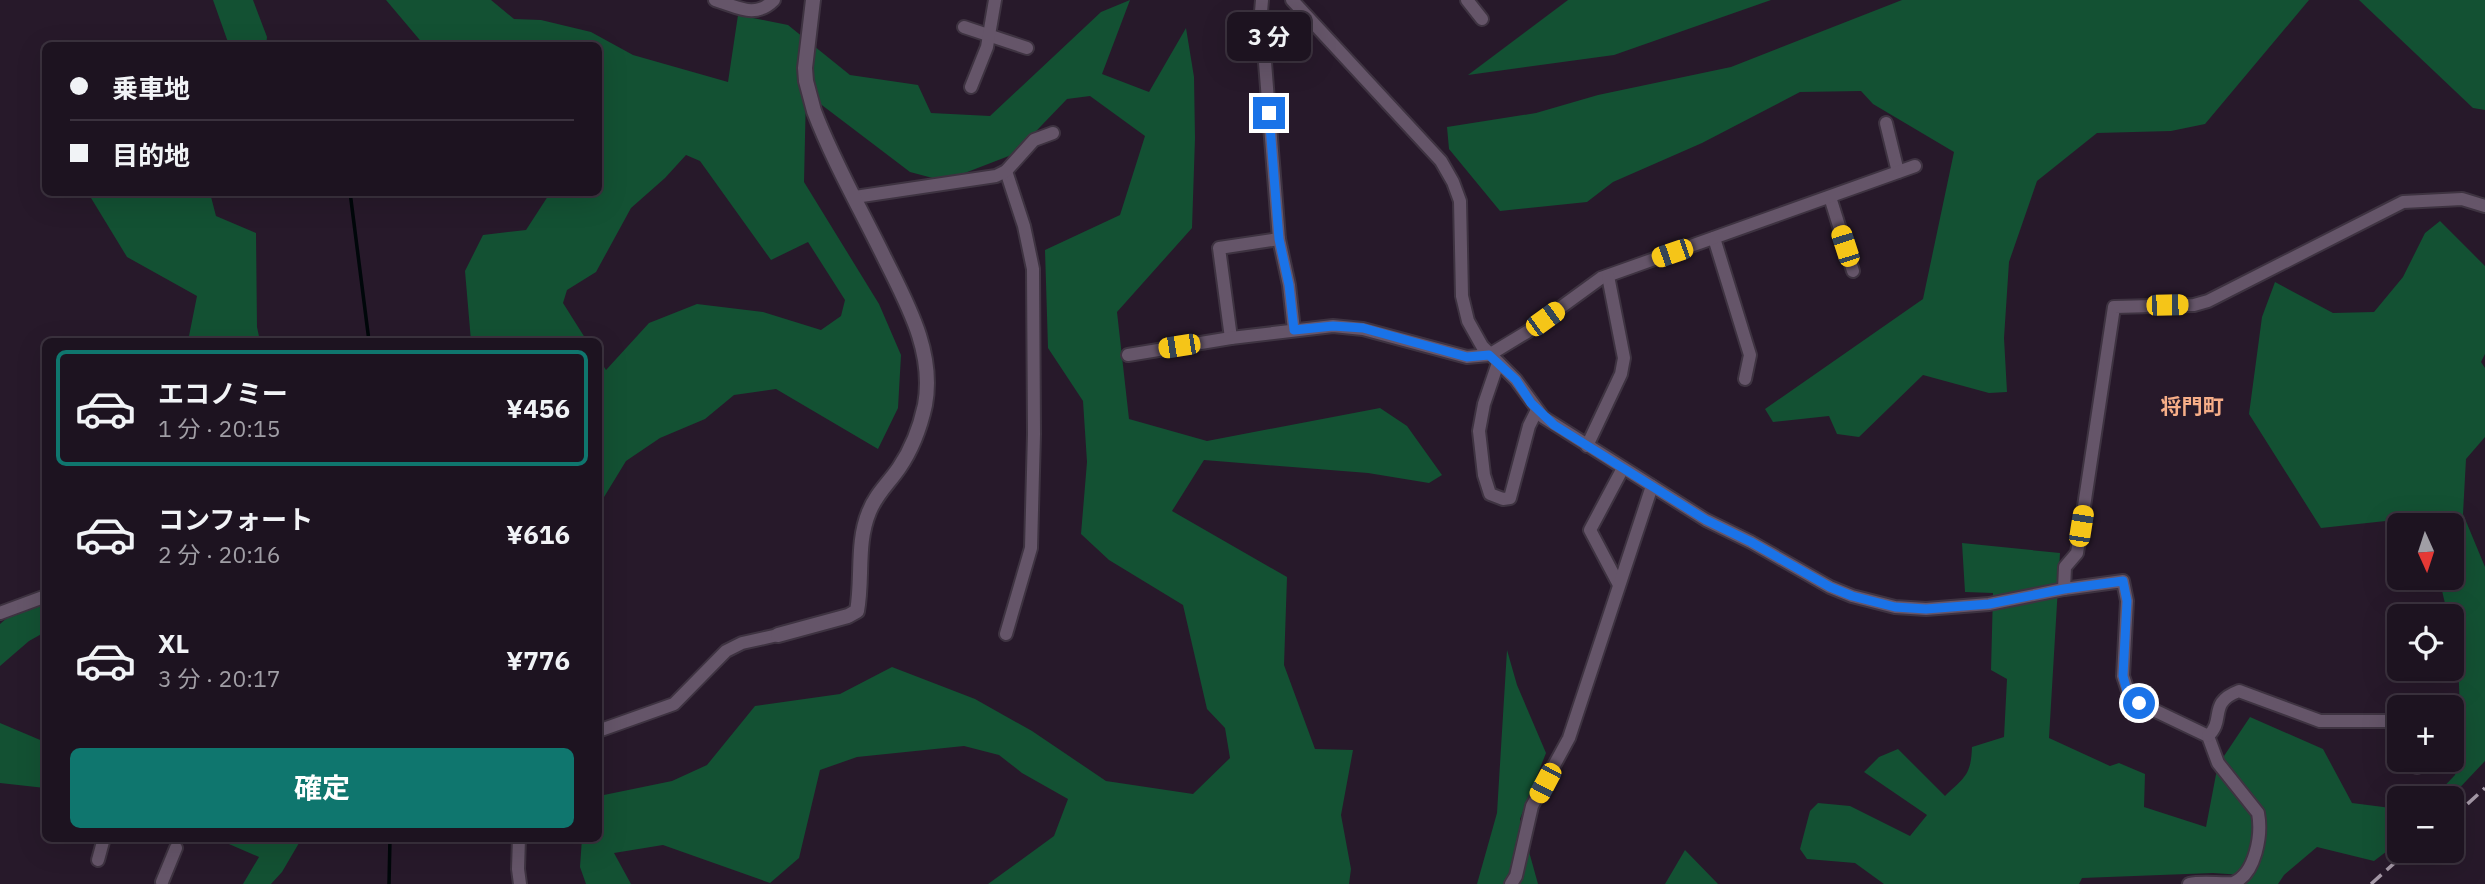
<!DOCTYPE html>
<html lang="ja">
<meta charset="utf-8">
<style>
:root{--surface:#1d1320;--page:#2a202d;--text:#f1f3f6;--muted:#a09ea5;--line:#3b323e;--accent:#0f766e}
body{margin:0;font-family:"IBM Plex Sans","Noto Sans JP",sans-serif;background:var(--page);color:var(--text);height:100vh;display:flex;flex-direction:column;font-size:26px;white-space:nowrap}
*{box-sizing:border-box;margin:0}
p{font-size:23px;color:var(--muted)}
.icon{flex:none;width:38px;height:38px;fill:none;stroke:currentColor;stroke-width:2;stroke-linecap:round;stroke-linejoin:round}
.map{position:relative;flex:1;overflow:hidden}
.sheet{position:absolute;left:42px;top:338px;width:560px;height:504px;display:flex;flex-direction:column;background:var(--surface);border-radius:10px;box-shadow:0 7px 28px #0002,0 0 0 2px var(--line)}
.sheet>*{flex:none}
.top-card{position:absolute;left:42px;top:42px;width:560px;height:154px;border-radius:10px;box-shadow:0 7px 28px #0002,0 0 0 2px var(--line);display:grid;align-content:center;height:154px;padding:0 28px;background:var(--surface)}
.needle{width:46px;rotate:177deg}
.buttons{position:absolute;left:2387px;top:513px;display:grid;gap:14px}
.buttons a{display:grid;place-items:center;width:77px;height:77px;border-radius:10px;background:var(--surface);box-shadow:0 7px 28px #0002,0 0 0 2px var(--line);font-size:35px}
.end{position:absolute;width:32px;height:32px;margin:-16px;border:9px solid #1a73e8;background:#fff;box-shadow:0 0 0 4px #fff}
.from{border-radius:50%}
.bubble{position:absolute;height:49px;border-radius:10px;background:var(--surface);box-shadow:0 7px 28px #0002,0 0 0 2px var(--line);font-size:23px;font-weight:700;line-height:49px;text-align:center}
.car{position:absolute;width:21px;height:42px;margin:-21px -10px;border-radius:9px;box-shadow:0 0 5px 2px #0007;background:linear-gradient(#f5c518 24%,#345 0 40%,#f5c518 0 76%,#345 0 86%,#f5c518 0)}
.top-card b{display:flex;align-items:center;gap:24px;height:66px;font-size:26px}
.top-card b+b{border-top:2px solid var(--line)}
.top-card i{width:18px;height:18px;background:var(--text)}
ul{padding:12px 0 0;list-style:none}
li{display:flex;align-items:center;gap:21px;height:116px;margin:0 14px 10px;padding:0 14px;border:4px solid transparent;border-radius:10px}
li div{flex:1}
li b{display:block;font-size:26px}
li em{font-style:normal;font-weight:700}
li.selected{border-color:var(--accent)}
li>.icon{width:63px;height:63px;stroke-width:1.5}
.action{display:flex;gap:14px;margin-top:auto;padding:14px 28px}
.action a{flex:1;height:80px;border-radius:10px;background:var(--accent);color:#fff;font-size:28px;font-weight:700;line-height:80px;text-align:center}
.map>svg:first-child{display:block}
</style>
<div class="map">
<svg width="2485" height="884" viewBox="0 0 2485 884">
<rect width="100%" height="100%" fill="#27192a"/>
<g fill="#135133">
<polygon points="213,0 253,0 267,37 266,45 229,45"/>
<polygon points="386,0 491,0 514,19 541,20 591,32 633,55 728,82 738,15 788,25 850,75 918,85 931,113 990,116 1101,12 1130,0 1102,74 1149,92 1186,28 1194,77 1195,138 1192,228 1117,312 1129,419 1207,441 1380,408 1407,426 1442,475 1429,483 1368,473 1204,460 1172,511 1287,577 1284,665 1315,749 1353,750 1341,815 1351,869 1349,884 988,884 1054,836 1068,799 1022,773 999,755 964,746 857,757 820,770 799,858 770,883 663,845 614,853 631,884 586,884 580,867 582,838 598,838 599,796 672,781 707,765 755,706 840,694 892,667 975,699 1032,731 1106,781 1193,794 1230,758 1225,728 1207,709 1183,605 1109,560 1081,534 1087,462 1083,401 1048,348 1045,250 1120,215 1145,136 1090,96 1067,99 1014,154 944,181 910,172 806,93 804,182 879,304 901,355 898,408 878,449 776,389 734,395 705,419 660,438 626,461 601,502 599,503 599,359 606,370 649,323 697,304 763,312 821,330 841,316 845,300 808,242 771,260 700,161 686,155 665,178 631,208 596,272 567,290 563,303 587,341 471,341 465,271 483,235 526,230 550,193 598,192 598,46 424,45"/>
<polygon points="1568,0 1771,0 1614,55 1468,75"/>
<polygon points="1902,0 2309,0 2205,124 2171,131 2097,133 2037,181 2009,262 2004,338 2007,392 1989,393 1923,375 1859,437 1837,434 1829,416 1773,422 1765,409 1923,299 1954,152 1873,104 1861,91 1800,92 1702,143 1613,182 1587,202 1500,211 1449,149 1447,127 1536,113 1598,95 1731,67"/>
<polygon points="2359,0 2485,0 2485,110 2473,108"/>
<polygon points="88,193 210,193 216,216 256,233 257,327 260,341 188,341 197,296 127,257"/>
<polygon points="2440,221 2485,266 2485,354 2481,362 2485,368 2485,437 2466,459 2463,514 2485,567 2485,761 2450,798 2433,798 2455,775 2461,736 2458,660 2452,633 2452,616 2448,616 2439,578 2452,578 2452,525 2401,525 2395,520 2321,528 2249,414 2262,317 2275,282 2333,313 2374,312 2403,277 2425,233"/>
<path d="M1962 543 2060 553 2049 738 2110 766 2119 763 2145 774 2144 807 2206 827 2218 764 2256 814 2257 841 2242 875 2213 873 2082 878 2079 884H1884L1855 863 1807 859 1800 849 1810 811 1818 803 1850 806 1910 836 1927 815 1864 772 1879 757 1898 749 1945 796C1965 777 1971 775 1972 747L2004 737 2007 679 1991 670 1993 593 1965 592Z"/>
<polygon points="45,597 45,632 29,641 0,666 0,624 22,605"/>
<polygon points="1507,650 1517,685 1546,753 1520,819 1538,884 1477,884 1497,813"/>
<polygon points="2250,717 2323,749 2352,803 2399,809 2399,842 2374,861 2317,847 2284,875 2278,884 2238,884 2262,822 2220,762"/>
<polygon points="0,723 45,742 45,788 0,783"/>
<polygon points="215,838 299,838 299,843 282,872 271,884 243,884 259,857"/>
<polygon points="1685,850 1718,884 1731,884 1665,884"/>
</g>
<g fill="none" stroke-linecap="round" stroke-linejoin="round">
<g stroke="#00070a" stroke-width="3.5">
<polyline points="350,192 369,341"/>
<polyline points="389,884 390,838"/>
</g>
<g stroke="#3e3341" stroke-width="16">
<g id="minor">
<path d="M715 0C738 7 755 19 774 0"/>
<polyline points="1262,0 1261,12 1279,239 1289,285 1294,330"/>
<path d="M1292 0 1441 161 1453 182 1460 201 1462 296 1468 321 1482 346 1516 380 1543 417 1706 520 1751 542 1830 587 1852 596 1895 607 1926 609 1989 604 2064 589 2123 581 2127 601 2123 676 2128 691 2139 703 2208 736 2218 763 2258 813C2262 834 2256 874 2233 883 2220 884 2203 881 2189 884"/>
<polyline points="1467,0 1482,19"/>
<polyline points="964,27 1027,48"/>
<polyline points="971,87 987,47 995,0"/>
<polyline points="1886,123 1898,172"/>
<polyline points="1006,171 1024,226 1033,269 1034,434 1031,548 1006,634"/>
<polyline points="855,197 996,176 1006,171 1034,140 1053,133"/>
<polyline points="1830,197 1853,271"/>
<polyline points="1714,238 1750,355 1745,379"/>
<polyline points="1231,338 1219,248 1279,239"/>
<polyline points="1128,355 1231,338 1333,326 1363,329 1467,357 1489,355 1527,332 1601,278 1915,166"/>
<polyline points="1498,363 1484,404 1479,431 1484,475 1490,494 1503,499 1510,498 1529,426 1537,410"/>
<polyline points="1587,446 1621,374 1624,358 1608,276"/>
<polyline points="1618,583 1590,530 1623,468"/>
<polyline points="2064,589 2065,567 2077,553 2114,307 2194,305 2208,301 2403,202 2462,199 2485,206"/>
<polyline points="0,613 46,596"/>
<polyline points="598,731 674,704 726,651 742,643 778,635"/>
<path d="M2208 736C2226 720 2207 703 2239 691L2320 721H2399"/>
<polyline points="2417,760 2417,767"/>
<polyline points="519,838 518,869 520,884"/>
<polyline points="98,860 104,838"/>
<polyline points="162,882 176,848"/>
<polyline points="1511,884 1516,876 1532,806 1569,738 1652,486"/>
</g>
</g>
<g stroke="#3e3341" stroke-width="18">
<path id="tertiary" d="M778 635 848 616 857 611C863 579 856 543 869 512 876 494 888 484 899 468 912 449 920 428 925 405 935 351 906 302 883 255 860 208 833 161 814 111L806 81 805 68 813 0"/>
</g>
<use href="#minor" stroke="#655569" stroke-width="12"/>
<use href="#tertiary" stroke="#655569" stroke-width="14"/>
<g stroke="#a498a6" stroke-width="3.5" stroke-dasharray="14 7" stroke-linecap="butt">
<polyline points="2452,818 2485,788"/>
<polyline points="2371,884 2409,850"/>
</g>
</g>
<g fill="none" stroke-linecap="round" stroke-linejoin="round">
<polyline stroke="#1a73e8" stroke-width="9" points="1269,113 1279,239 1289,285 1294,330 1333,326 1363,328 1467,357 1489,355 1516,380 1531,403 1554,425 1706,520 1751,542 1830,587 1852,596 1895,607 1926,609 1989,604 2064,589 2123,581 2127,601 2123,676 2127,691 2139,703"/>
</g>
<g text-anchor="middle" stroke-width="5" stroke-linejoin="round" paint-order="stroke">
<g font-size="21" font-weight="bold" fill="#f7ae88" stroke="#27192a">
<text x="2192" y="414">将門町</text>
</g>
</g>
</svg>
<div class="buttons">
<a><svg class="needle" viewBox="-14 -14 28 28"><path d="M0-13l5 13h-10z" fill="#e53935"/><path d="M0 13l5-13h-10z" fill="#a09ea5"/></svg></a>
<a><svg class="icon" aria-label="locate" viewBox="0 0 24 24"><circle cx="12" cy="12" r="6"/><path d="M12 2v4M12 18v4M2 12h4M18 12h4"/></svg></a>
<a>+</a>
<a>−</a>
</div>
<i class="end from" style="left:2139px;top:703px"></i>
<i class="end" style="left:1269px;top:113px"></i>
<div class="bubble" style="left:1227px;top:12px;width:84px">3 分</div>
<i class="car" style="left:1845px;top:246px;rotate:342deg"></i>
<i class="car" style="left:1672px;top:253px;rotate:251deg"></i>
<i class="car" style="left:2167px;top:305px;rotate:89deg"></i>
<i class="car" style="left:1545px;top:319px;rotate:54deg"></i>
<i class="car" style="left:1179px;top:346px;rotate:261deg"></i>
<i class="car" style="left:2081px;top:526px;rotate:9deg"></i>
<i class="car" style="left:1545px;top:783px;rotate:208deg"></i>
<div class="top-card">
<b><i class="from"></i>乗車地</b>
<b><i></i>目的地</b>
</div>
<section class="sheet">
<ul>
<li class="selected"><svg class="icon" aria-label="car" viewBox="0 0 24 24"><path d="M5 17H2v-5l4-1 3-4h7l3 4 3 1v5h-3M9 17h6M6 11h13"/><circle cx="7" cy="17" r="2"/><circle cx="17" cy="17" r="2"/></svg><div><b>エコノミー</b><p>1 分 · 20:15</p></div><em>¥456</em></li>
<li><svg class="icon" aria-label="car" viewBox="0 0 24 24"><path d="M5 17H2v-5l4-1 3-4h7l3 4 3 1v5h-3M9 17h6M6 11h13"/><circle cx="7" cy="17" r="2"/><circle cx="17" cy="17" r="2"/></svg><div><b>コンフォート</b><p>2 分 · 20:16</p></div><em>¥616</em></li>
<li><svg class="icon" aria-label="car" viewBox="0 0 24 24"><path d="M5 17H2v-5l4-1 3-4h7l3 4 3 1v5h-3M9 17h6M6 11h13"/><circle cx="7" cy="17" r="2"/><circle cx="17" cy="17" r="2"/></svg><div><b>XL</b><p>3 分 · 20:17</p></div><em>¥776</em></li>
</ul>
<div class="action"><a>確定</a></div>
</section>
</div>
